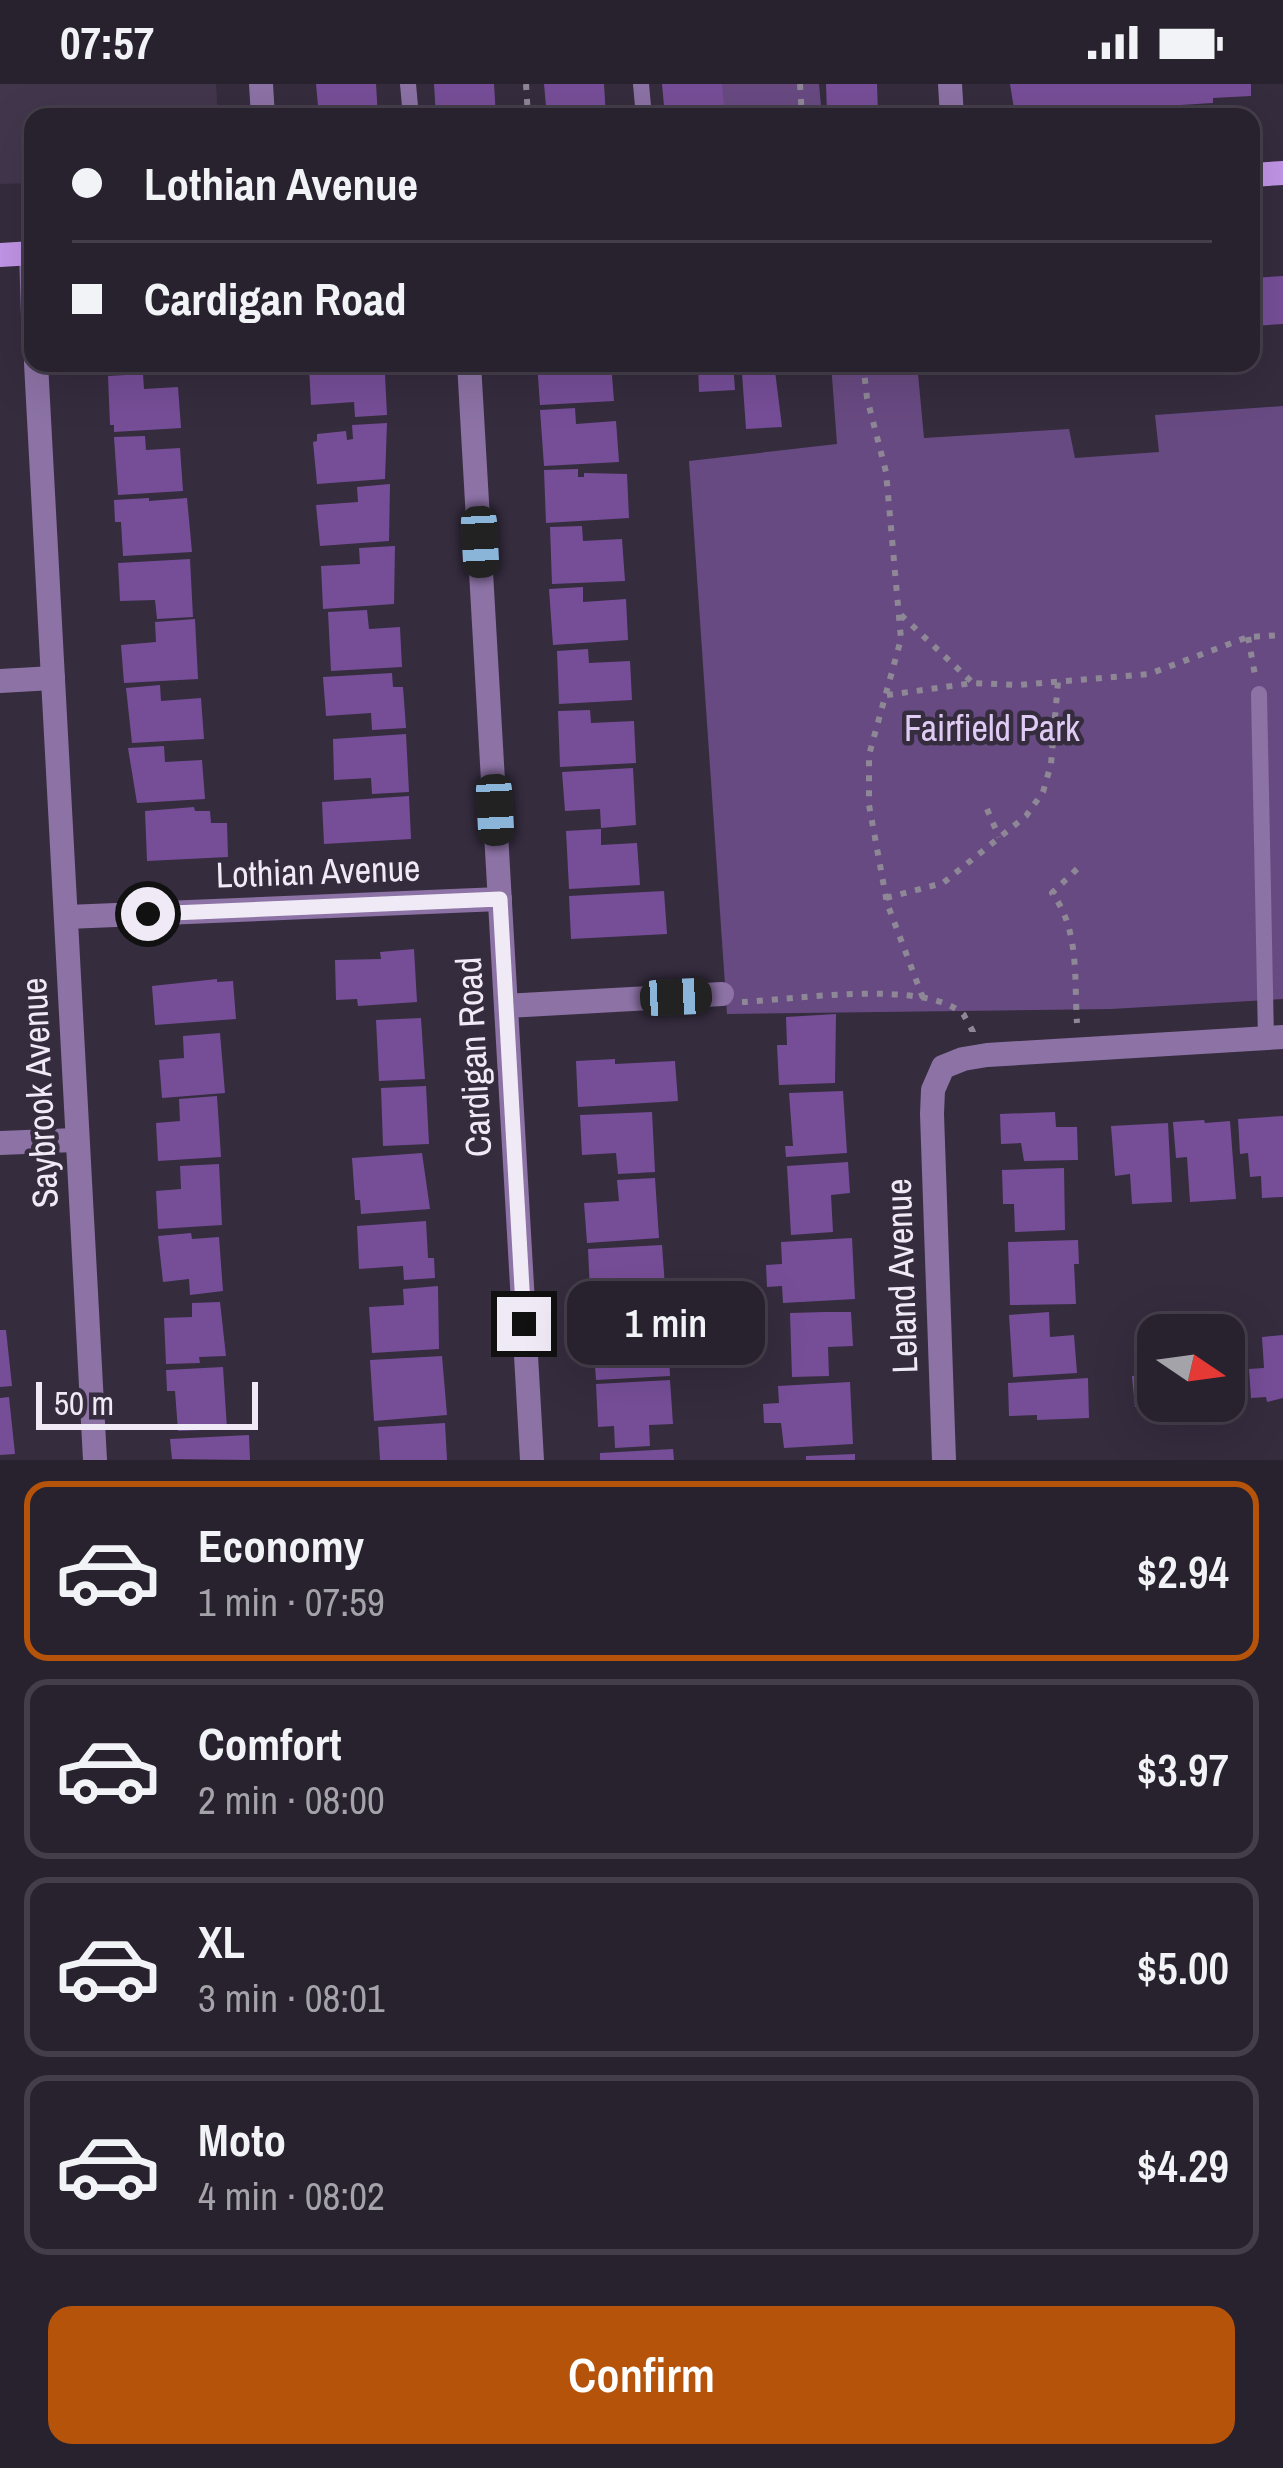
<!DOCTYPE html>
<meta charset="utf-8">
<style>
:root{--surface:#28212e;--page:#302936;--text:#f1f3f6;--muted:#a5a3aa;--line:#443e4a;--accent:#b45309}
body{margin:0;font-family:"Archivo Narrow",sans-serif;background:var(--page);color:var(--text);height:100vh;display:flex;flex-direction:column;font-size:45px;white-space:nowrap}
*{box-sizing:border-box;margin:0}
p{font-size:39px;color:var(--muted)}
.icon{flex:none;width:66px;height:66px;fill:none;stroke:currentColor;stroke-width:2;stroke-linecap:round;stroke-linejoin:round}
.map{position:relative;height:1376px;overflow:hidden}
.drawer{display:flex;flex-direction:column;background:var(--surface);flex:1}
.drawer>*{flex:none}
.banner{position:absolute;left:24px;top:24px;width:1236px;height:264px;border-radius:24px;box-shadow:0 12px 48px #0002,0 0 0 3px var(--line);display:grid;align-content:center;height:264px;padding:0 48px;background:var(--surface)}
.needle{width:78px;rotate:103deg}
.buttons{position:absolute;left:1137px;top:1230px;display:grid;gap:24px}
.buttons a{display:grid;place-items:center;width:108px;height:108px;border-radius:24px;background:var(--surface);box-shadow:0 12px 48px #0002,0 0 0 3px var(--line);font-size:60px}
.scale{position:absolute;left:36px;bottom:30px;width:222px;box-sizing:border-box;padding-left:12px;border:6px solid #f0eaf6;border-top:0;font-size:33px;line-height:42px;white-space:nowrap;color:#f0eaf6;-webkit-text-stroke:9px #352c3e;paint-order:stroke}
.end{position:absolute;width:54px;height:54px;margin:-27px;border:15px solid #f0eaf6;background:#111;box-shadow:0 0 0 6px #111}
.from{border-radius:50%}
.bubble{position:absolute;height:84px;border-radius:24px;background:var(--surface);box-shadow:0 12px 48px #0002,0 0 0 3px var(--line);font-size:39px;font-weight:600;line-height:84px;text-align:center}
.car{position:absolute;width:36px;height:72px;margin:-36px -18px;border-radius:15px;box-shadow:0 0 9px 3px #0007;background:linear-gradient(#222 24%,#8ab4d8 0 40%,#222 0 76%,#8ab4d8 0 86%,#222 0)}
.banner b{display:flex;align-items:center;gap:42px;height:114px;font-size:45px}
.banner b+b{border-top:3px solid var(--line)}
.banner i{width:30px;height:30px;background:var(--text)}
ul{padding:21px 0 0;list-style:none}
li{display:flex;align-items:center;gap:36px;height:180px;margin:0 24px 18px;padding:0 24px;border:6px solid var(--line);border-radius:24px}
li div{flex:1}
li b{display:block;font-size:45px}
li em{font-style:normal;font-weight:600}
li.on{border-color:var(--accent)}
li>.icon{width:108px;height:108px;stroke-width:1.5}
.cta{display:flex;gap:24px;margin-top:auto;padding:24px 48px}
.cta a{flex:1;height:138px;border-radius:24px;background:var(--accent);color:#fff;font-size:48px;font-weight:600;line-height:138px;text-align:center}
.status{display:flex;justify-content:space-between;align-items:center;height:84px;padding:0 60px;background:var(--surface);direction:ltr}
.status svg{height:33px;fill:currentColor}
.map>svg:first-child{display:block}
</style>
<div class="status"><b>07:57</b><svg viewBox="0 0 49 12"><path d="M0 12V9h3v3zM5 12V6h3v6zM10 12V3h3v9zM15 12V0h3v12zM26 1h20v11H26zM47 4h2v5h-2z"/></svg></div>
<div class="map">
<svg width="1283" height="1376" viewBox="0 0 1283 1376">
<rect width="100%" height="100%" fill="#352c3e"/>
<polygon fill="#42364c" points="0,0 216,0 218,33 33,33 33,99 0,100"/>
<g fill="#684a82">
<polygon points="720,0 819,0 822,33 723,33"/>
<polygon points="831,279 917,279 924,354 1069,345 1075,374 1159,368 1155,331 1283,322 1283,915 1111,925 727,930 689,377 837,360"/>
</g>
<g fill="#764e98">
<polygon points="316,0 376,0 378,33 319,33"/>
<polygon points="434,0 494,0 496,33 436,33"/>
<polygon points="544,0 604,0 606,33 547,33"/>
<polygon points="662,0 722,0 725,33 665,33"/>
<polygon points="826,0 877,0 878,29 827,30"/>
<polygon points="1010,0 1251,0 1251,12 1213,14 1213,19 1015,31"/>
<polygon points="1283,192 1283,240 1253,242 1251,194"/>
<polygon points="109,279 188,279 188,282 109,288"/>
<polygon points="377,279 377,291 385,291 387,331 355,333 354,318 311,321 309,282"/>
<polygon points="537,279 611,279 614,317 540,321"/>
<polygon points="698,279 733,279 735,306 699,308"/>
<polygon points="774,279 782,343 746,345 742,289 751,288 751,281"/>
<polygon points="797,279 823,279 823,288 798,290"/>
<polygon points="915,279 951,279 952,288 916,291"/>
<polygon points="958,279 995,279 995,285 959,288"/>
<polygon points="143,290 144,305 178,303 181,344 114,348 114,341 110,341 108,292"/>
<polygon points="575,324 576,340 616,337 619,378 544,382 540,326"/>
<polygon points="387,339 385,395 317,400 313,358 317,357 317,350 346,347 347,356 353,355 352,341"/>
<polygon points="145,352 146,366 180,364 183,407 118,411 114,353"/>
<polygon points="578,385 578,393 584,393 584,389 627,390 629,434 546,439 544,386"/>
<polygon points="390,400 389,457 320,462 316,421 358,418 357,403"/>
<polygon points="149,414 149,417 187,414 192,468 123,472 121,438 115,438 114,416"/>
<polygon points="582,442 583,457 622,455 625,497 552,500 550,443"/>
<polygon points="395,462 394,520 323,525 321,482 360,480 359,464"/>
<polygon points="190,475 193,533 157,535 155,516 120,517 118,479"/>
<polygon points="583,503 583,518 626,515 628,556 553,561 549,505"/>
<polygon points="367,526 369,545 400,543 402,583 331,587 328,528"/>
<polygon points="195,535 198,595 124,599 121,561 156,558 155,538"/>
<polygon points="588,565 589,579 630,577 632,616 559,620 557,567"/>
<polygon points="392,589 393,603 403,603 406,644 372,646 371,629 326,632 323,593"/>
<polygon points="160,601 161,617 201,614 204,655 132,659 126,604"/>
<polygon points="590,626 591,639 634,637 636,679 560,683 558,627"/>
<polygon points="406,650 409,708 372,710 371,694 334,696 333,655"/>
<polygon points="164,662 165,678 202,676 205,715 137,719 128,664"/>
<polygon points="633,684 636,741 601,744 600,725 565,727 562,688"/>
<polygon points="409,712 411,755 324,760 322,718"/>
<polygon points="194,723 195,727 210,727 211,739 227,739 228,773 147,777 145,727"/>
<polygon points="601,745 601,761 637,759 640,801 569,805 566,747"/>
<polygon points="664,807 667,850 571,855 569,812"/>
<polygon points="414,865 417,918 358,922 357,915 336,916 335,876 381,875 380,868"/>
<polygon points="217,895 217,898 233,897 236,935 155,941 152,902"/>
<polygon points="836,930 835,999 779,1001 777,961 787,961 786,933"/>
<polygon points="421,934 425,995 379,997 376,936"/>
<polygon points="220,949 225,1009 162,1014 159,976 184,974 183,952"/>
<polygon points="615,975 615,980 675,977 678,1017 578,1023 576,977"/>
<polygon points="426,1002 429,1060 383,1062 381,1004"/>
<polygon points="843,1007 847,1069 786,1073 785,1062 793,1062 789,1009"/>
<polygon points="217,1012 221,1073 158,1077 156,1039 180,1037 179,1015"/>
<polygon points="652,1028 655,1088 618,1090 616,1069 582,1071 580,1031"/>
<polygon points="1055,1028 1056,1043 1077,1043 1078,1076 1024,1077 1021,1059 1001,1060 1000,1030"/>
<polygon points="1283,1032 1283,1113 1262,1114 1261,1092 1250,1093 1248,1069 1240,1070 1238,1035"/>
<polygon points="1204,1036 1205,1039 1230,1037 1236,1115 1190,1118 1187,1073 1176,1074 1173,1038"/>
<polygon points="1168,1039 1172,1118 1132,1120 1130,1090 1115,1092 1111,1042"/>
<polygon points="422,1069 430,1125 361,1130 360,1116 355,1116 352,1074"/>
<polygon points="848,1078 850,1109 831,1111 833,1148 791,1151 787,1082"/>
<polygon points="219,1080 222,1141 158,1145 156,1107 181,1105 180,1082"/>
<polygon points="1064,1084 1065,1146 1015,1148 1014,1120 1003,1120 1002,1086"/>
<polygon points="655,1094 659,1154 587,1159 584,1119 619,1117 617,1096"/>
<polygon points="426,1137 428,1174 434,1174 435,1194 404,1196 403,1182 359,1185 357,1142"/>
<polygon points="191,1149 192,1155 219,1153 223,1207 190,1211 189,1195 163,1198 158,1152"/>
<polygon points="852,1154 855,1215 783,1219 782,1202 767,1203 766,1181 782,1180 781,1158"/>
<polygon points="1078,1156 1079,1180 1074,1180 1076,1220 1010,1221 1008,1158"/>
<polygon points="662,1161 665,1203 641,1204 642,1225 608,1227 607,1207 590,1208 588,1165"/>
<polygon points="438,1202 439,1265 372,1269 369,1223 404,1221 403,1205"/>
<polygon points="220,1218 226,1272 199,1273 200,1279 166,1280 164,1234 192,1233 192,1219"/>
<polygon points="825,1228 851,1228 853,1262 828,1263 829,1292 792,1293 790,1229"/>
<polygon points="1049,1228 1050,1253 1074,1251 1077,1289 1013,1293 1009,1231"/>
<polygon points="643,1231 644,1253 668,1251 670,1292 596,1296 593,1255 607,1254 606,1233"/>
<polygon points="0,1246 6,1246 12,1302 0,1303"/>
<polygon points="1283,1251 1283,1314 1267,1318 1266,1313 1251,1314 1249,1285 1264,1284 1262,1253"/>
<polygon points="1224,1252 1238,1252 1242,1314 1224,1315"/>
<polygon points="1158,1256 1158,1317 1172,1317 1172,1320 1135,1323 1132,1292 1147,1290 1144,1258"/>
<polygon points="442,1272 447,1331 374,1337 370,1276"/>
<polygon points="223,1283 227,1345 178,1347 175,1307 167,1307 166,1286"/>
<polygon points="1088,1294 1089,1334 1037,1336 1037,1331 1009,1332 1008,1299"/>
<polygon points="670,1296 673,1340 649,1341 650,1362 615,1364 614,1342 598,1343 596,1300"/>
<polygon points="850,1298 853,1360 784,1364 781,1339 764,1339 763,1320 779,1319 778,1302"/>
<polygon points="9,1313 15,1370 0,1371 0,1314"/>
<polygon points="445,1339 447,1376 380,1376 378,1343"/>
<polygon points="249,1351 250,1376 172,1375 170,1355"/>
<polygon points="673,1365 674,1376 600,1376 600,1369"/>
<polygon points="855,1370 855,1376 806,1376 806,1372"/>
</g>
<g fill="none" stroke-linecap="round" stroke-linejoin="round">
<g stroke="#8e8796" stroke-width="6" stroke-dasharray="6 9" stroke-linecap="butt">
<polyline points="526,0 528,33"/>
<polyline points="800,0 802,33"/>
<polyline points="863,279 867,314 886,388 901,555 869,671 869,721 887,819 923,914"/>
<polyline points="901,531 973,599"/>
<polyline points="1248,553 1255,591"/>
<polyline points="887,611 973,599 1019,601 1149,590 1248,553 1283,551"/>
<polyline points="987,725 999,753"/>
<path d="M1077 785 1052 809C1080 846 1074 895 1077 939"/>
<polyline points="886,814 943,799 1026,732 1043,708 1051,680 1058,598"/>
<path d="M742 918C793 916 926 894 964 931 964 932 973 947 973 948"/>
</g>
<g stroke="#8c72a5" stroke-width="16">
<polyline points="408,0 411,33"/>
<polyline points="641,0 644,33"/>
<polyline points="1259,610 1266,955"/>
</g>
<g stroke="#8c72a5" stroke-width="24">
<polyline points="261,0 263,33"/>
<polyline points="950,0 952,33"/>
<polyline points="31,169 33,232"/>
<polyline points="36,279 95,1376"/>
<polyline points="469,279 532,1376"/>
<polyline points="0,597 53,594"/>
<polyline points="67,833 500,815"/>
<polyline points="506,922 722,910"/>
<polyline points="0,1059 75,1056"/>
<polyline points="944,1376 932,1030 933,1006 943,983 963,975 987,971 1283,953"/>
</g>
<g stroke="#c195e7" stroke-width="24">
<polyline points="1251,91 1283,89"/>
<polyline points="0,171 33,169"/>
</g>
</g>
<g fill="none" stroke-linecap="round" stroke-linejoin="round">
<polyline stroke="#f0eaf6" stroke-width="15" points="148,830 500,815 524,1240"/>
</g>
<g text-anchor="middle" stroke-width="9" stroke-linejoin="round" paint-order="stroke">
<g font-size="36" fill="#e0cbf5" stroke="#352c3e">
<text x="992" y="657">Fairfield Park</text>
</g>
<g font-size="36" fill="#f0eaf6" stroke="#352c3e">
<text transform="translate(318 787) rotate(-2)" y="13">Lothian Avenue</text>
<text transform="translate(473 973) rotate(-93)" y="13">Cardigan Road</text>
<text transform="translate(39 1009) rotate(-93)" y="13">Saybrook Avenue</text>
<text transform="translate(901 1192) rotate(-92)" y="13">Leland Avenue</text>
</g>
</g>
</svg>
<div class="buttons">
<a><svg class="needle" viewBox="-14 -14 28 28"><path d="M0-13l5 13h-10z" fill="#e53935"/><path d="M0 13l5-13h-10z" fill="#a5a3aa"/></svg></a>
</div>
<div class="scale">50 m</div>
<i class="end from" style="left:148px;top:830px"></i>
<i class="end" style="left:524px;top:1240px"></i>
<div class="bubble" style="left:567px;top:1197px;width:198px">1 min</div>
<i class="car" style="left:480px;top:458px;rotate:177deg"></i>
<i class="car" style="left:495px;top:726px;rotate:177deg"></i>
<i class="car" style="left:676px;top:913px;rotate:87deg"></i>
<div class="banner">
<b><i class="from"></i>Lothian Avenue</b>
<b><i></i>Cardigan Road</b>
</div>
</div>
<section class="drawer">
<ul>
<li class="on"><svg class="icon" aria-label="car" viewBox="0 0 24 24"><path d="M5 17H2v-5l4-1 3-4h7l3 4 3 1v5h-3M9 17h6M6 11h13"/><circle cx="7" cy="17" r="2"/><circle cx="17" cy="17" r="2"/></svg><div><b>Economy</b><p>1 min · 07:59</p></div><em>$2.94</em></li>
<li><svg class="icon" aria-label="car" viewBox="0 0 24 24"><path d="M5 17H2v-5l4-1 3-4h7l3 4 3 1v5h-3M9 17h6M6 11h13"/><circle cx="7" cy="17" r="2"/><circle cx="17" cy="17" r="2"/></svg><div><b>Comfort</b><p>2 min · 08:00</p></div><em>$3.97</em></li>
<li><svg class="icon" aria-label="car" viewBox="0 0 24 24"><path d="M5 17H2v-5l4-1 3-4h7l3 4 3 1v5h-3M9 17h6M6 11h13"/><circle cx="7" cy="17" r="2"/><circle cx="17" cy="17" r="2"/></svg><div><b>XL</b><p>3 min · 08:01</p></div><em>$5.00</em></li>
<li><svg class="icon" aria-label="car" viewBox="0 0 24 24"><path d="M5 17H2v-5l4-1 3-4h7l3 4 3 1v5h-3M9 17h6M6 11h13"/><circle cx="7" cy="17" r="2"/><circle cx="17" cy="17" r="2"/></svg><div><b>Moto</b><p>4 min · 08:02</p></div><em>$4.29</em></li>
</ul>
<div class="cta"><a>Confirm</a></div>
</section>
